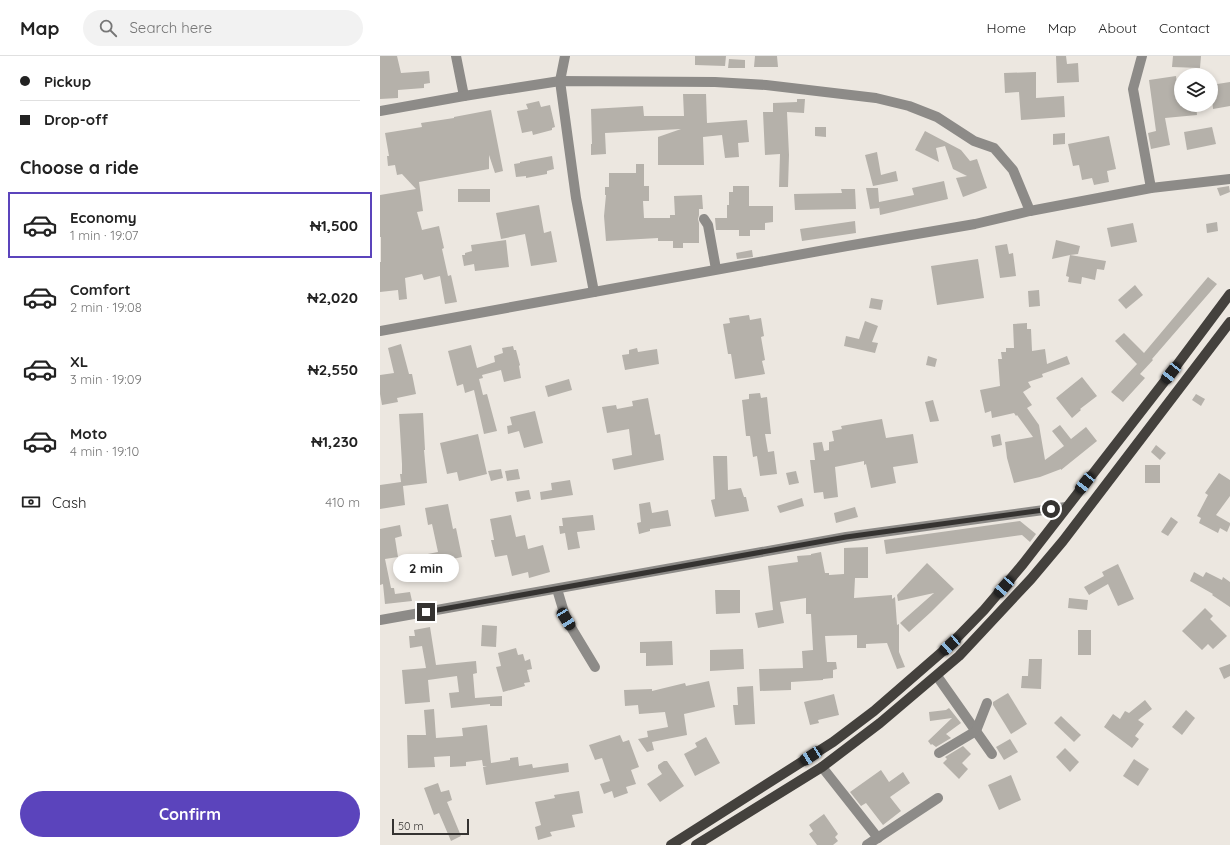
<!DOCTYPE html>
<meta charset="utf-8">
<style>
:root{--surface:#fff;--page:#f2f2f2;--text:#222;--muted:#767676;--line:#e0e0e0;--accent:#5b44bc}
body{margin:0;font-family:Quicksand,sans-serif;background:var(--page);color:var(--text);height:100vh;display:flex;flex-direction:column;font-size:15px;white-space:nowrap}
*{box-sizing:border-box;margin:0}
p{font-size:13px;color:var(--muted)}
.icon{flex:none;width:22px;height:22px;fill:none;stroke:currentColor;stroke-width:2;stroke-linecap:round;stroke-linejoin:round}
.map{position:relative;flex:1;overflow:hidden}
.panel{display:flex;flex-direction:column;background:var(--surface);width:380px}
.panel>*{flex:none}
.top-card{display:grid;align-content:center;height:88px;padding:0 20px;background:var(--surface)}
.fabs{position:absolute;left:794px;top:12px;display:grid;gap:8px}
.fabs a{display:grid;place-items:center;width:44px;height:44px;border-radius:50%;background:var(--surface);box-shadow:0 2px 6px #0003;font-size:20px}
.scale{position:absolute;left:12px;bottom:10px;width:77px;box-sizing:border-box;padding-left:4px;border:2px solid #353331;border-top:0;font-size:11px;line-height:14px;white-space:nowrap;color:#353331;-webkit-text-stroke:3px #ece7e0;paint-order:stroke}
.end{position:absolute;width:18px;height:18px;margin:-9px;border:5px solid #353331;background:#fff;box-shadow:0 0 0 2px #fff}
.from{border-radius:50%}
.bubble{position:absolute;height:28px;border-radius:14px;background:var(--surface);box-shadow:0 2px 6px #0003;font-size:13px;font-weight:800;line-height:28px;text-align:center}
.car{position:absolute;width:12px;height:24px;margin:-12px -6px;border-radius:5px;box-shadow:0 0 3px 1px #0007;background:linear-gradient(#222 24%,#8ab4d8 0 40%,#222 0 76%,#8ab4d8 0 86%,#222 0)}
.top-card b{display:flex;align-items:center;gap:14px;height:38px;font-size:15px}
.top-card b+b{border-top:1px solid var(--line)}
.top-card i{width:10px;height:10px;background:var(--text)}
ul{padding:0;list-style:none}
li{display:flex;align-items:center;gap:12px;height:66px;margin:0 8px 6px;padding:0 12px;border:2px solid transparent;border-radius:0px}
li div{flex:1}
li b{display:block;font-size:15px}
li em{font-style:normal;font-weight:800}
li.on{border-color:var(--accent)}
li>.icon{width:36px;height:36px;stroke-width:1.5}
h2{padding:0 20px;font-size:18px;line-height:48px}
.pay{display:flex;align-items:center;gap:10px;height:44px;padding:0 20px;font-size:15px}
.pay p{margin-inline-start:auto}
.button{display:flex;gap:8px;margin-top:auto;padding:8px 20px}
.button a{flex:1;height:46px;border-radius:24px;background:var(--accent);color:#fff;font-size:16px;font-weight:800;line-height:46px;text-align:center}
header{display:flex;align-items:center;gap:24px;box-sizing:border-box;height:56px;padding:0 20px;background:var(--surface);border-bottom:1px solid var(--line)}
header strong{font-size:19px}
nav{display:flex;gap:22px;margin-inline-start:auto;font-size:14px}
.search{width:280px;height:36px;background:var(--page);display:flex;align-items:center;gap:10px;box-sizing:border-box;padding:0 14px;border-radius:22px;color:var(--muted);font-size:15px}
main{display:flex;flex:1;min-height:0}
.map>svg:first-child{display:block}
</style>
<header>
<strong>Map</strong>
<div class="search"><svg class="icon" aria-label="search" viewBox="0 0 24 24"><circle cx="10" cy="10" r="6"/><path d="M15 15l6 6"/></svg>Search here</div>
<nav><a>Home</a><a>Map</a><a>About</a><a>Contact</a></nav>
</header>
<main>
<section class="panel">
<div class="top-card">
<b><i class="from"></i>Pickup</b>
<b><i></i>Drop-off</b>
</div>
<h2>Choose a ride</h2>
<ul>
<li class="on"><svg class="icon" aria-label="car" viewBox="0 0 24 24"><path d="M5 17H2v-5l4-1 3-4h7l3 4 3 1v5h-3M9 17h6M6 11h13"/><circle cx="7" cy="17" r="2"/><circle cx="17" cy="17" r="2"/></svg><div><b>Economy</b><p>1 min · 19:07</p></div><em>₦1,500</em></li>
<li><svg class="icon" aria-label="car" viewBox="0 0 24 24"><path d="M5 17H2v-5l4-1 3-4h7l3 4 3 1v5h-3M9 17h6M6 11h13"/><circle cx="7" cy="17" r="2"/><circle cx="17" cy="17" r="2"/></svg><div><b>Comfort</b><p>2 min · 19:08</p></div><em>₦2,020</em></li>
<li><svg class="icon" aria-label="car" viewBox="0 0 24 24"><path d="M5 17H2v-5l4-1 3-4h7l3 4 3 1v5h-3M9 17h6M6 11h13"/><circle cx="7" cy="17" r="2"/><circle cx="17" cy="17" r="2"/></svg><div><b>XL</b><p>3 min · 19:09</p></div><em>₦2,550</em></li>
<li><svg class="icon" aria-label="car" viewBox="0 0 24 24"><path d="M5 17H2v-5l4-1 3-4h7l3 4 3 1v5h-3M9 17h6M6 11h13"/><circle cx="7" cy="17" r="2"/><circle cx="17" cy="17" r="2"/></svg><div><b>Moto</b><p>4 min · 19:10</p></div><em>₦1,230</em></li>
</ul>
<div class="pay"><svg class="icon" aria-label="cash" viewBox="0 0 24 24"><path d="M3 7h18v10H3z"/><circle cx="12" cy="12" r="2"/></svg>Cash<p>410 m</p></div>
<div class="button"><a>Confirm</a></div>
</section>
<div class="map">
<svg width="850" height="789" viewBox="0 0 850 789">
<rect width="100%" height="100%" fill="#ece7e0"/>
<g fill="#b5b1aa">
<polygon points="0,0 17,0 21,17 49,15 50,27 44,28 44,32 18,34 18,42 0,43"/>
<polygon points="315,0 346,0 345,10 315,9"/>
<polygon points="375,0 397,0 398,11 374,11"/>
<polygon points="676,0 686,0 687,8 698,7 699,26 677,27"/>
<polygon points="793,0 821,0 820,12 792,11"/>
<polygon points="349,3 365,4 365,12 348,12"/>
<polygon points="656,16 656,42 684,40 685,61 641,64 639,36 625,37 624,17"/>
<polygon points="796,20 797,29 801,29 801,49 816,49 817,59 785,62 790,89 771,93 768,77 776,75 769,24"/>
<polygon points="850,26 850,50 833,53 831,29"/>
<polygon points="303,38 326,38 327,67 367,64 369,86 358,87 359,101 345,102 342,79 323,81 324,109 278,109 278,81 301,73 225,77 226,98 211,99 211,88 212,88 211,53 263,50 264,60 304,60"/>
<polygon points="417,43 425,43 424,57 407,56 409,99 408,131 399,131 400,98 385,99 383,56 393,56 393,47 417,46"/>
<polygon points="159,45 161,51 170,49 175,71 172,72 172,74 153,79 152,75 142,77 137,55 148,53 146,48"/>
<polygon points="111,54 123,115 115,117 109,99 109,113 39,126 43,155 37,156 42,174 59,170 64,192 62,193 68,220 71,219 77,246 65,248 60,220 44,224 42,218 25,222 27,243 19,244 18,234 0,236 0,206 1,206 1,181 0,181 0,139 36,133 22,118 17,119 15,109 8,110 7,100 9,100 5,77 42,71 41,67 74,62 74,61"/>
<polygon points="435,71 446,71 446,81 435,80"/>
<polygon points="832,71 836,88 807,94 804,76"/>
<polygon points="545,75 581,94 590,105 597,103 607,132 583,141 576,122 587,120 573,113 565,90 556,92 559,106 535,94"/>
<polygon points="685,77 685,88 673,89 673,78"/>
<polygon points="729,80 736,113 727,115 729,126 714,129 712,122 702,124 699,109 693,110 688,88"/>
<polygon points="497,96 501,119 516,115 518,125 493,130 485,99"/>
<polygon points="172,100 174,113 167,115 167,118 146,122 146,120 136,121 134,108 140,107 140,106"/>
<polygon points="256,108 264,108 264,130 269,130 269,145 263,145 264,162 290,162 290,159 295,159 294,140 322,139 323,153 319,153 319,159 318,163 319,167 319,187 303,187 303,192 293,192 293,185 278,185 278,182 226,185 224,160 226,139 225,139 225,131 229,131 229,117 256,117"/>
<polygon points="564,125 568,143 500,159 499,150 499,152 490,153 486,132 498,132 499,146 534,139 532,132"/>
<polygon points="353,130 369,130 369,150 393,150 393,166 385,167 385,174 370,174 370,180 359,180 359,174 336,174 335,162 347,162 347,149 349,149 349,136 353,136"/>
<polygon points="849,130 850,136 840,140 837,132"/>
<rect x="78" y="133" width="32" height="13"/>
<polygon points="461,133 475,133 476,153 415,154 414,138 462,137"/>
<polygon points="159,149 164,177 171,175 177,206 151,210 145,178 121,183 116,157"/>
<polygon points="475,165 476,177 422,185 420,173"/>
<polygon points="837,166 838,175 827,177 826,168"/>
<polygon points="753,167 757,186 731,191 727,172"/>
<polygon points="126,184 129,211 95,215 94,208 84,210 82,199 85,199 85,197 92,195 91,189"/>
<polygon points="676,184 700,190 698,198 690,199 726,205 724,214 717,213 715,224 702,221 701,228 688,226 689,221 686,220 690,199 672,203"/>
<polygon points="627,188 629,198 633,197 636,220 620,222 615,190"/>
<polygon points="372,194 373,201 357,203 356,197"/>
<polygon points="598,203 604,242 557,249 551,210"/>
<polygon points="828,221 837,228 772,303 773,304 760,318 765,322 743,346 731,336 757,308 735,285 744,277 764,297"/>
<polygon points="755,229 763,239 746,253 738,244"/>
<polygon points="659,234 660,250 649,251 648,235"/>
<polygon points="491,242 503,244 501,254 489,252"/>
<polygon points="369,259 370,264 381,262 384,280 381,281 385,304 382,305 385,318 355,323 351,298 348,298 343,268 350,267 349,262"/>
<polygon points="485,265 498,270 492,286 498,287 495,297 464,290 466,280 479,283"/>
<polygon points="647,267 647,273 651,273 652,295 665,293 667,308 687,300 690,308 662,318 663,321 648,326 651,331 643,336 652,349 647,352 659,369 665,404 684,390 672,375 680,369 691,383 706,371 717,385 681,414 681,413 660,421 634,427 627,402 625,386 653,381 637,359 636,360 634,357 612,362 611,355 605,357 600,334 620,330 618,303 622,303 621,296 626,296 626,292 634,292 633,268"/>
<polygon points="21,288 29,318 32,318 36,338 17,342 18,346 2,349 0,338 0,319 14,317 8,292"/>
<polygon points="91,289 97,312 115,306 114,300 123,297 122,292 133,290 134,294 136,294 140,309 139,310 141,322 124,326 121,314 102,319 103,322 99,323 103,339 107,338 117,375 104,378 94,334 85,337 83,328 77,330 68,295"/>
<polygon points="257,292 258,296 277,293 279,308 245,314 242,299 249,298 249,294"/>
<polygon points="548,300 557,303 555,311 546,309"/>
<polygon points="702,321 717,340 700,353 701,354 692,362 676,342"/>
<polygon points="189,323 192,334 168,341 165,330"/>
<polygon points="380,337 381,342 387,341 391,378 385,378 388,396 394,395 397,418 380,420 377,400 373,401 370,380 366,380 362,344 369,343 369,338"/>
<polygon points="816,338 825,343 821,350 812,344"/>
<polygon points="268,342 275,379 280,378 284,404 234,414 232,403 252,399 249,373 227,377 222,351 236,349 237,353 253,350 252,345"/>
<polygon points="553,344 559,365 550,366 545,346"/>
<polygon points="155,355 163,387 144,392 139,375 128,378 127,370 132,369 130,361"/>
<polygon points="43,357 45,394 44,394 47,427 23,430 25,449 0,453 0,429 21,426 20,418 22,418 22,408 19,358"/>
<polygon points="502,363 506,382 533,378 538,407 513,411 516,427 491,432 486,408 484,409 484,405 455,411 458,441 444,443 443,436 434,437 430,404 435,404 433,387 442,386 444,395 449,394 449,386 454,385 452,375 462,373 461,370"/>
<polygon points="98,378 107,418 79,425 77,416 67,418 60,387"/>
<polygon points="620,378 622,389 613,391 611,380"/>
<polygon points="776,389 786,397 780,404 771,396"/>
<polygon points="333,400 347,400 348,434 361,432 364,441 366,441 369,455 335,461 331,444 335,443"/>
<rect x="765" y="409" width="15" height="18"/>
<polygon points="121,413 123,422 111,425 108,415"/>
<polygon points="138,413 140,423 127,425 125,415"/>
<polygon points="416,415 419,427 409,429 406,417"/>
<polygon points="839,417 850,424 850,440 836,459 850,467 850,469 847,476 840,472 838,477 819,467 821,462 817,460 828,439 825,437"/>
<polygon points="190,424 193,439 161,444 160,436 172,434 171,427"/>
<polygon points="149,434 151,443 137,446 135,436"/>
<polygon points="422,442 424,450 400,457 397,450"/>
<polygon points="270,446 272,457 288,454 291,470 270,473 270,475 259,478 257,467 261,466 259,448"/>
<polygon points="68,448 73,473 76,472 82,501 54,507 55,512 30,517 27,502 58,496 52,468 48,469 45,452"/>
<polygon points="475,451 478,461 456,467 454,457"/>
<polygon points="131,459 136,481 145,479 148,493 163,489 170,516 149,522 148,516 132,520 127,499 115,501 111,484 114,484 110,463"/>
<polygon points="213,459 215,474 197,476 200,492 188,494 185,477 180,478 179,470 183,470 182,462"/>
<polygon points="791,461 798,466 788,480 781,476"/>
<polygon points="640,465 656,478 650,486 642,479 506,498 504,484"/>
<polygon points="20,469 22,480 15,482 18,501 5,503 11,532 14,532 15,538 30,536 32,545 5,548 3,528 0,529 0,473"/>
<polygon points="488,491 488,522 475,522 474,542 512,539 512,543 515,541 517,569 519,568 519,596 525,611 517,613 507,587 486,588 486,592 477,592 477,579 445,580 447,606 456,606 457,613 453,614 453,622 443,623 443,624 411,626 411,634 380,635 379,613 423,612 422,595 433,594 431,558 426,558 426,542 400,546 404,567 378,572 375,557 393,554 388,510 418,506 417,500 431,499 431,498 441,496 445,517 449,517 449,519 464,518 464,492"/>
<polygon points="547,507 574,533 551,556 529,576 520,567 554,537 518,545 517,539"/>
<polygon points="738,508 754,543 738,550 728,528 709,539 704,531 724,520 722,516"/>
<polygon points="814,516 823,521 826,516 842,524 843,521 850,526 850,551 832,539 833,538 810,525"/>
<polygon points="335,534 360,534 360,557 336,558"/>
<polygon points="689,542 708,544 707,554 688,552"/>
<polygon points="825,552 833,560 830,563 847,580 833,593 828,588 822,594 802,575"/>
<polygon points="102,569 117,570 116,591 101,590"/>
<polygon points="50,571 56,609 96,605 97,617 93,618 95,642 122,640 122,650 110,650 110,648 71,652 69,637 79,636 77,620 48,624 50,646 25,648 22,614 46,612 42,590 30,592 29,580 35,580 34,574"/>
<rect x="698" y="574" width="13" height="25"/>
<polygon points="292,585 293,609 266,610 266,597 260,597 260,586"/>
<polygon points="136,592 138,599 143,598 145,605 150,603 152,613 147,614 150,626 144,627 145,630 123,636 116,611 121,610 118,597"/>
<polygon points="363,593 364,613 330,615 330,594"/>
<polygon points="649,603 662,603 661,633 641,632 642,620 648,620"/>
<polygon points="850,608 850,620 844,623 839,612"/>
<polygon points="329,625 335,651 304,658 307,679 272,686 274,694 267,696 258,683 268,681 267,675 288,671 285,656 259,658 258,649 245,650 244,634 272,633 272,635 305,627 306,630"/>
<polygon points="373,630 375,668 355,669 353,649 358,649 357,631"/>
<polygon points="628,637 647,668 631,678 613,649 613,646"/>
<polygon points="454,638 459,659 438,664 439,667 430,669 424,646"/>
<polygon points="765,644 772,653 758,664 764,668 755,680 759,683 752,692 724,671 733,658 740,663 745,655 749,657"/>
<polygon points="569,652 581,667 566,678 571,682 556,691 552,688 551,689 548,685 572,662 550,665 549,656 566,654"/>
<polygon points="54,653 56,682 83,680 82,672 107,669 111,707 130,704 130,702 138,701 139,710 152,708 153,712 188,707 189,716 106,729 103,711 107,710 103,710 102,704 86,706 86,710 70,711 70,700 54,701 55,711 28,712 27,679 46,679 44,654"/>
<polygon points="806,654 815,662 802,679 792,671"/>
<polygon points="681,660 701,679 694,686 674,667"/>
<polygon points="240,679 243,686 249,684 259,711 251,714 256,728 246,731 248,737 234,742 232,735 224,738 220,728 230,725 222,702 215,704 209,689"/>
<polygon points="326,681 340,707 315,720 304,698 317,691 315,687"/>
<polygon points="630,683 638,696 624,704 616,691"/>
<polygon points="583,690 591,698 582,707 588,713 579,723 563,707 567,703 565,701"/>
<polygon points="685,692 699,706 690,716 676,701"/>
<polygon points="754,703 769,713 758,730 743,720"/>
<polygon points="284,705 287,705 304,730 280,746 267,728 282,718 278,712 278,709"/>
<polygon points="501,714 509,726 523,716 530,727 510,741 521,755 503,769 486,747 481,750 470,736"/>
<polygon points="631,719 641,744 619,754 608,729"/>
<polygon points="58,727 61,736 69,734 72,744 67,746 81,780 71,785 59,757 54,759 44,732"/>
<polygon points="199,735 203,757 192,759 195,771 170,776 172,780 158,784 155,771 161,769 155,746 175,742 174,739"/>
<polygon points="444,758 458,778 455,781 458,785 453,789 437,789 429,778 433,775 429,769"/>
</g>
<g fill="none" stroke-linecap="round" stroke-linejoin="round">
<g stroke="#8d8b88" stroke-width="10">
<polyline points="76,0 84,40"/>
<polyline points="185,0 180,25 196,142 214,236"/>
<polyline points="762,0 753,33 771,132"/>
<polyline points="0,55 84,40 180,25 335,26 386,29 496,42 529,50 557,61 594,85 614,92 633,114 650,155"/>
<polyline points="324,163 328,169 336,213"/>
<polyline points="0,275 467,190 595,168 650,155 771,132 850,123"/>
<polyline points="177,533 186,563 215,611"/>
<polyline points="0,564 466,481 686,451"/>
<polyline points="557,620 612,698"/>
<polyline points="559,697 596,675 607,647"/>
<polyline points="442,711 498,782"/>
<polyline points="487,789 558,742"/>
</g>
<g stroke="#44413d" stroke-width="10">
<polyline points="291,789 453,686 494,655 570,589 604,554 643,508 791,317 850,238"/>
<polyline points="316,789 442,711 500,667 579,600 651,523 683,485 850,266"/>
</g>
</g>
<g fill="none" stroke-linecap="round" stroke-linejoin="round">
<polyline stroke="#353331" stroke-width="5" points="46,556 466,481 671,453"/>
</g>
</svg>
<div class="fabs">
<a><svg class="icon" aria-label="layers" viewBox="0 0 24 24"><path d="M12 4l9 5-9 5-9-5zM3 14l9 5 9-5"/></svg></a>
</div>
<div class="scale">50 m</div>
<i class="end from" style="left:671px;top:453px"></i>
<i class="end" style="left:46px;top:556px"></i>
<div class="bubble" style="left:13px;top:498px;width:66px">2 min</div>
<i class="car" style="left:791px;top:317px;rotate:218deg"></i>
<i class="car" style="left:705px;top:427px;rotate:218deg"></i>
<i class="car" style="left:624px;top:531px;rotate:221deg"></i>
<i class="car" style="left:186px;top:563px;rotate:148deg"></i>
<i class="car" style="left:570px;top:589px;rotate:228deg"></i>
<i class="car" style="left:431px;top:700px;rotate:237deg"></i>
</div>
</main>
